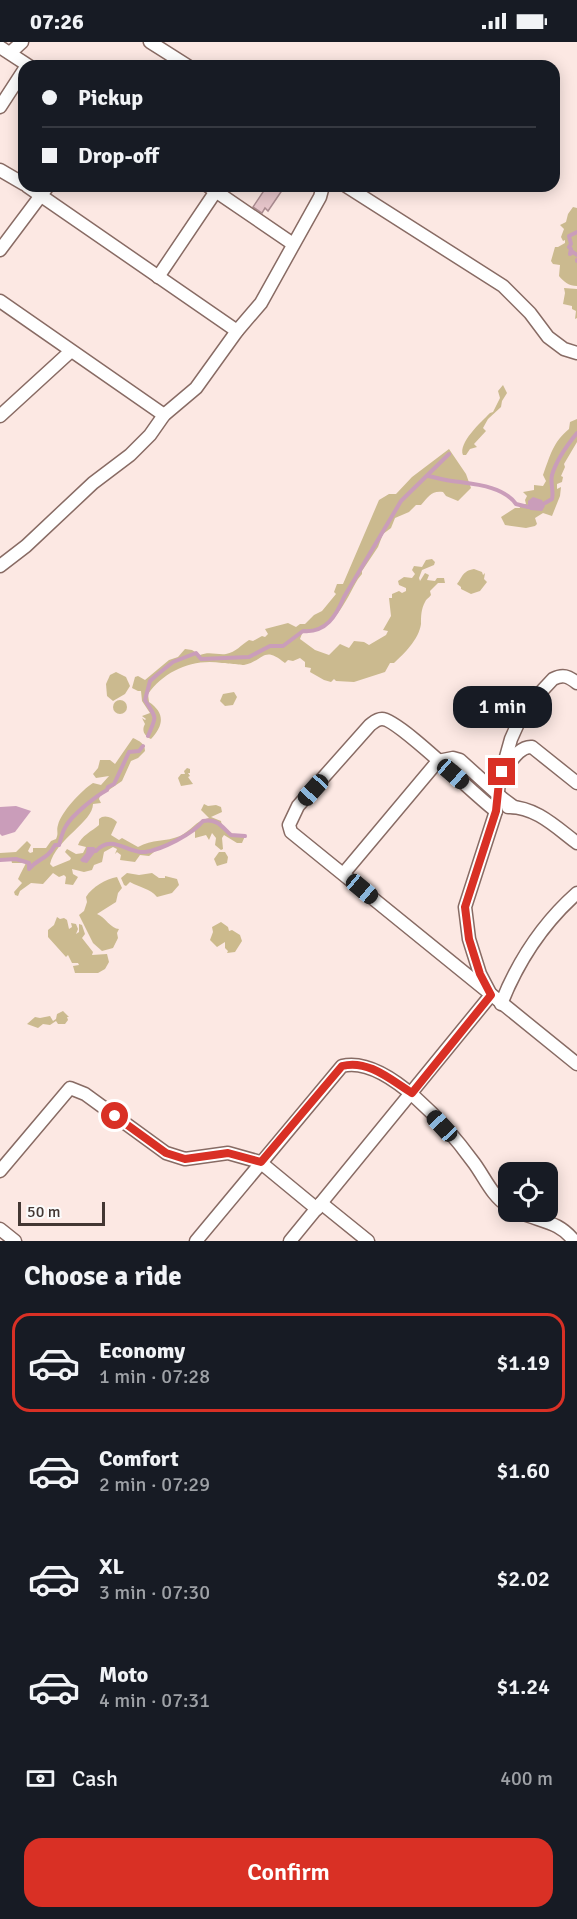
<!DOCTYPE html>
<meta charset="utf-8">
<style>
:root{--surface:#171b24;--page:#20242c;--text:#f1f3f6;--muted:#9ea1a6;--line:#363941;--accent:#d93025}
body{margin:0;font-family:Signika,sans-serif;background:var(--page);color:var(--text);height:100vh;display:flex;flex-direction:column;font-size:22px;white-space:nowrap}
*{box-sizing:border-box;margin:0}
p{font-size:20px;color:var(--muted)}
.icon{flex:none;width:33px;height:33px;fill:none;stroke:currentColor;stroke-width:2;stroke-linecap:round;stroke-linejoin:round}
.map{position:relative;height:1199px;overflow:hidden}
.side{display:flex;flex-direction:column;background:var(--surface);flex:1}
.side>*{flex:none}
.hud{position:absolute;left:18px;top:18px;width:542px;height:132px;border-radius:18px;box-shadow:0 3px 15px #0003;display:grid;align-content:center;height:132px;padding:0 24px;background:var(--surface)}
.buttons{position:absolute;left:498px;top:1120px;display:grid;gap:12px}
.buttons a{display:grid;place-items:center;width:60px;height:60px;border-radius:12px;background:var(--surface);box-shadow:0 3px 15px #0003;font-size:30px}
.scale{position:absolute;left:18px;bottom:15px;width:87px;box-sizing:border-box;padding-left:6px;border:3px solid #433733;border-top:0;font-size:16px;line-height:21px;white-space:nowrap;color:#433733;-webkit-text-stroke:4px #fbfbfb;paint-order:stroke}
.end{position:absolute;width:27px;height:27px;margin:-14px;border:8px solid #d93025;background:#fff;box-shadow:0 0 0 3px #fff}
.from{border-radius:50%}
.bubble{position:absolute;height:42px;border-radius:18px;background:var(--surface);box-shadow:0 3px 15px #0003;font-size:20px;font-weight:600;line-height:42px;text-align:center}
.car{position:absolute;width:18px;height:36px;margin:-18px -9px;border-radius:8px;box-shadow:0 0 4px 2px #0007;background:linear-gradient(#222 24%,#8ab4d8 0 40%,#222 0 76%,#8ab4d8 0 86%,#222 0)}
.hud b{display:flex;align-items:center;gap:21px;height:57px;font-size:22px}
.hud b+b{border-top:2px solid var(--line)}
.hud i{width:15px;height:15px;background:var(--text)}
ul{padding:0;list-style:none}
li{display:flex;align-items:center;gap:18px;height:99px;margin:0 12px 9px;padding:0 12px;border:3px solid transparent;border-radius:18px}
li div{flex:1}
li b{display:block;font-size:22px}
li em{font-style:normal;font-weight:600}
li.on{border-color:var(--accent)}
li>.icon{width:54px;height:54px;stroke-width:1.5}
h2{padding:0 24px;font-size:27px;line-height:72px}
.pay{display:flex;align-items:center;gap:15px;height:66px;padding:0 24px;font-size:22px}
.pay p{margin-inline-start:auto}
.cta{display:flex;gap:12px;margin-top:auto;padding:12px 24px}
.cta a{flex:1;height:69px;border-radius:18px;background:var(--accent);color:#fff;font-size:24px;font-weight:600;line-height:69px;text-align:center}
.status{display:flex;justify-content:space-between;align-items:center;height:42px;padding:0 30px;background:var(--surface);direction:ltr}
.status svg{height:16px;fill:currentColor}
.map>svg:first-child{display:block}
</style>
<div class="status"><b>07:26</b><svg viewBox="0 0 49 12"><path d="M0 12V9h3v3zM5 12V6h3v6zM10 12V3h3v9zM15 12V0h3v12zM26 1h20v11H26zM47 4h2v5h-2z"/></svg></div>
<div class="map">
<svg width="577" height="1199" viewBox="0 0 577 1199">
<rect width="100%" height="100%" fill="#fce8e3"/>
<g fill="#cbba8f">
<path d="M573 165 577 166V244C569 244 564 240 559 234L560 223 553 222 551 219 555 205H558L565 201V198L563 199 561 195 564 187 560 183 566 180 568 172Z"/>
<polygon points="564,246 577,247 577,276 575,277 576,269 572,267 572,264 563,262 565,251"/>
<path d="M503 343 507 351 502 359 501 365 488 377 483 386 486 389 474 402 477 405 470 407 466 413H463C458 401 481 380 490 371L493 370 500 356 498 349Z"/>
<path d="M577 377V400L564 422 565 425 561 434 563 435 562 440 557 442V447L561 445 560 454 552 474 543 471 535 476 537 482 535 484 526 486 505 483 501 475 515 466H520L519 463 526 462 525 458 527 454 523 450 534 448V443L543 444 546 439 543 433C550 414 553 400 569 387L570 380Z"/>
<path d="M449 407 466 432 471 446 458 459 446 454 443 450C432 448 428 455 421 463H416L409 470 395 476 391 486 383 492 378 505 362 529V532L358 537C345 559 334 591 303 589L300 597 315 608 329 613 340 602 349 606 354 599 364 600 369 603 386 593 388 589 383 588 391 574 389 556H392V552L399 549 402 551 406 549V546L399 543 398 539 404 535 412 536 415 532 412 528 414 524 422 525 426 518 432 517 435 520 434 523 422 528 419 536 420 539 425 531 429 533 427 538 435 539 437 536H444L445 541H438L430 549 431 553C429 556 426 557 425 560 421 567 421 575 421 582 419 597 404 612 394 621H390L385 630 354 640 336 639 334 637 331 640 324 638 310 630 311 626 305 625V620L300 616 293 619 288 618 285 621C263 603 265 618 244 623 242 623 225 621 222 621 193 616 164 629 148 652L149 660C165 671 164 683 151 697 145 694 141 689 145 682L142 676 145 678 146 677 142 674 150 671 142 659 141 649H138L132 646 135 635 138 634 145 638 169 618 178 615 185 607 192 608 200 613C209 609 217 613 226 612 236 610 241 603 249 598L253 599 262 594 265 595 268 592 265 587 288 581 296 585 300 582H305L314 573 322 569 336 552 334 550 337 542H343L379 458 389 452H396L412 435Z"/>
<path d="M474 527 482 530 483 533 485 531 484 537 487 540 480 549 471 552 461 547V545L457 542C462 536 462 529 474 527Z"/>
<polygon points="116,630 126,635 130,644 125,652 113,659 107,654 106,642 110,633"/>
<polygon points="234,650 237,655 233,663 225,664 220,659 223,652"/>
<circle cx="120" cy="665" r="7"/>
<path d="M133 696C139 699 145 701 145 709L138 716 131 719 122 739 100 754 99 757 101 761 93 762C93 780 56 797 50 822L53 825 70 818 71 816 65 810 67 807 76 812 83 811 86 805 78 803C81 794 92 789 99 783V777C104 772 112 775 117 780L111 793 119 798 122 796 138 805C152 797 166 800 180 794 191 789 196 778 209 776L201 768 204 762 208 764 216 763 221 765 222 770 211 775 221 779C223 792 234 792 245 794L242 801H237L224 793 222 796 223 807 221 808 215 803 216 796 212 791 209 798 206 793 195 796V789L171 802 159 806 149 814 140 813 135 820 120 818 121 813 117 810 115 812 117 807 113 805 104 810 102 820 94 823 92 828 84 830 72 827 73 832 78 835 73 843 65 842 66 835 64 833 59 835 53 831 43 842 31 841 20 849 18 854 15 853 14 850 22 841 18 837C19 835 24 825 26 821H12L11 817 0 818V811L16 810 27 799 31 803 28 809 30 811 33 810V806H46L51 799 56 797C59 791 56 789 58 783 61 770 82 748 93 741L101 743 109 734 96 736 93 732 98 726 100 718H110L115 722Z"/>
<polygon points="187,726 190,727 190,731 188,731 190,734 188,735 193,742 181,744 178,736 181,732 185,732 184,729"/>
<polygon points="219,810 225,810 228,815 227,821 217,824 214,817"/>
<path d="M127 831 139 833 152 831 159 836H165V834L177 837 179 843 172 851 157 855C150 846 140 846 130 840L126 844 124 843 121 836Z"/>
<path d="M117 835 122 846 118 851 116 860 97 872C105 875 111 887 119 887L117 891 118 896 113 906 102 909 93 901 79 873 84 869 87 860 86 855C92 845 106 837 117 835Z"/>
<polygon points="57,875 60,877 64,876 67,878 69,887 72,885 71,881 76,882 78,887 76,892 79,890 79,882 82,883 85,892 82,896 93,910 92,913 107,912 109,920 105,927 98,931 75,931 73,924 79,923 78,921 72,921 68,913 66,915 48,895 48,888 54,883"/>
<polygon points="63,969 69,975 67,975 68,978 65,982 58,982 56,979 50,983 43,982 38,986 27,982 35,975 40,976 50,974 53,979 56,977 57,972"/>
</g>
<polygon fill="#ccba8c" points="221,880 228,885 229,889 232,888 240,893 242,899 235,910 227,911 228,909 225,906 225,900 217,905 210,898 213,890 212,885"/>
<g fill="#ca9dba">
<polygon points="533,455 542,458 545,464 542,469 530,468 528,465 528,459"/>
<polygon points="16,764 31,769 15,790 2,794 0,792 0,765"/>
<polygon points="87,805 94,805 97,808 87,821 82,820 80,818 86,811"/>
</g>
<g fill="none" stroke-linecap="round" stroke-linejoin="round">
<g stroke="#ca9dba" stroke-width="4">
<polyline points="577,190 569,194 571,202 569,205 571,207 570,212 573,210 577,213"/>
<polyline points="577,218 577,219"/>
<path d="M428 434C434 435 440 437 446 438 468 442 502 442 516 462L528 465"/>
<path d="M545 461 552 457C554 449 550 441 552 433 556 419 568 402 577 391"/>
<path d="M148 694C157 672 157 678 145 658L150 639 158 632 173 620 196 611 201 617 249 615 270 604H283L303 589C326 591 336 574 344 555L401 459 449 412"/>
<path d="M96 809C112 791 128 812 145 810 161 808 193 792 203 779 217 776 222 785 231 793L245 794"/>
<path d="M0 818 16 817 29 821V827C38 816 47 818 55 803H59C61 797 62 790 66 784 72 773 96 754 107 748L108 745 114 742 129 710 139 709 143 704"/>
</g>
</g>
<polygon fill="#e6c5ca" stroke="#aa8b90" stroke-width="1.5" points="267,144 285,144 268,169 265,166 262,171 253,165"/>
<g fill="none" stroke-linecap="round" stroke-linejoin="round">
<g stroke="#886b64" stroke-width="15">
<g id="minor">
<polyline points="150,0 188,24"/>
<polyline points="0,5 29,24"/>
<polyline points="10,11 22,0"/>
<polyline points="0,65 24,28"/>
<polyline points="0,128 24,142"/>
<polyline points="27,144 237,289"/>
<polyline points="208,144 293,202"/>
<polyline points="346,144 503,244 530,271 548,295 564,307 577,311"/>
<polyline points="0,208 48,144"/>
<polyline points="158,235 216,149"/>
<polyline points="0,259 164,373"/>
<polyline points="0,374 71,309"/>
<polyline points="0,524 26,504 93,441 130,413 150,393 164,373 196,346 237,289 261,261 320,155 323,144"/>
<path d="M505 727C512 718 520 704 532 705L577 741"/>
<path d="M508 765C535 764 557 786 577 801"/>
<path d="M496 769C476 755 399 677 382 677 377 677 374 680 370 683L298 764 289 783 291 790 577 1022"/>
<polyline points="344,831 438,719 453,716 460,718 502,756 514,765"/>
<path d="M501 962C518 919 542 882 577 851"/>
<polyline points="0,1129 70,1046 85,1052 166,1111 185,1117 228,1111 260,1120 317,1167"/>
<polyline points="321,1161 368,1199"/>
<path d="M519 1170C541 1180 559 1179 574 1199"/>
<polyline points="0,1187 15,1199"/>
<path d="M196 1199 342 1024C387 1013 450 1088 474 1121 485 1136 492 1154 508 1164"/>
<path d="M290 1199 491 953 480 932 469 897 465 865 496 769 499 740 511 697 524 668 553 637C563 632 568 634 577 641"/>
</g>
</g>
<use href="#minor" stroke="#fff" stroke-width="12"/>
</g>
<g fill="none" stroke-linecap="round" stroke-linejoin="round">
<path stroke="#d93025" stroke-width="8" d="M115 1074 166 1111 185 1117 228 1111 261 1120 342 1024C368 1017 391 1038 412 1051L491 953 480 932 469 897 465 865 496 769 499 740 502 730"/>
</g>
</svg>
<div class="buttons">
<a><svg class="icon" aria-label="locate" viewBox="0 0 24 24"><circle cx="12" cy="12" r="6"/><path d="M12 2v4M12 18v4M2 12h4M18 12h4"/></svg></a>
</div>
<div class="scale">50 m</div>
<i class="end from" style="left:115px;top:1074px"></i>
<i class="end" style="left:502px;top:730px"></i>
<div class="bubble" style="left:453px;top:644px;width:99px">1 min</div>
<i class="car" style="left:453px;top:732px;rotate:131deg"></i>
<i class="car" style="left:313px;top:748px;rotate:222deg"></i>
<i class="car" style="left:362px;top:847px;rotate:130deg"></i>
<i class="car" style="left:442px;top:1084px;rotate:317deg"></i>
<div class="hud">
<b><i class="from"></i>Pickup</b>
<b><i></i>Drop-off</b>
</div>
</div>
<section class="side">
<h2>Choose a ride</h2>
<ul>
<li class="on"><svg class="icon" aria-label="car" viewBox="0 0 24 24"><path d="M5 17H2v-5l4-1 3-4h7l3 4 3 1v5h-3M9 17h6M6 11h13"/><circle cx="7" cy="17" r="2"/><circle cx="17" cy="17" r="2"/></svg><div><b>Economy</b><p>1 min · 07:28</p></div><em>$1.19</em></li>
<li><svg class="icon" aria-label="car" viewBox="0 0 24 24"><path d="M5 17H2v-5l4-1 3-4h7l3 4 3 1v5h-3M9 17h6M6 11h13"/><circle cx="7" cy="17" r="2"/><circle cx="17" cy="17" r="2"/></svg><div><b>Comfort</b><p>2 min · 07:29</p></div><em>$1.60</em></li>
<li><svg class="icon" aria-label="car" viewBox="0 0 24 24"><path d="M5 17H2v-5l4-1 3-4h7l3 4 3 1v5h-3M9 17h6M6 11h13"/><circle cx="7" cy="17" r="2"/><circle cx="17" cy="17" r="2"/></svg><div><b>XL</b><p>3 min · 07:30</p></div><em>$2.02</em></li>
<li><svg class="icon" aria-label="car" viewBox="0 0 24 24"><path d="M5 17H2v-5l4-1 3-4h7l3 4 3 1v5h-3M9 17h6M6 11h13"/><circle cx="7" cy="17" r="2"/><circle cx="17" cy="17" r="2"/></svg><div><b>Moto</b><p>4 min · 07:31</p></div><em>$1.24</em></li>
</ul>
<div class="pay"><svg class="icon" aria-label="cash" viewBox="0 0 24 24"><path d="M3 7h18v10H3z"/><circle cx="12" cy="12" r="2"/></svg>Cash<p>400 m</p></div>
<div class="cta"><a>Confirm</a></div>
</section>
